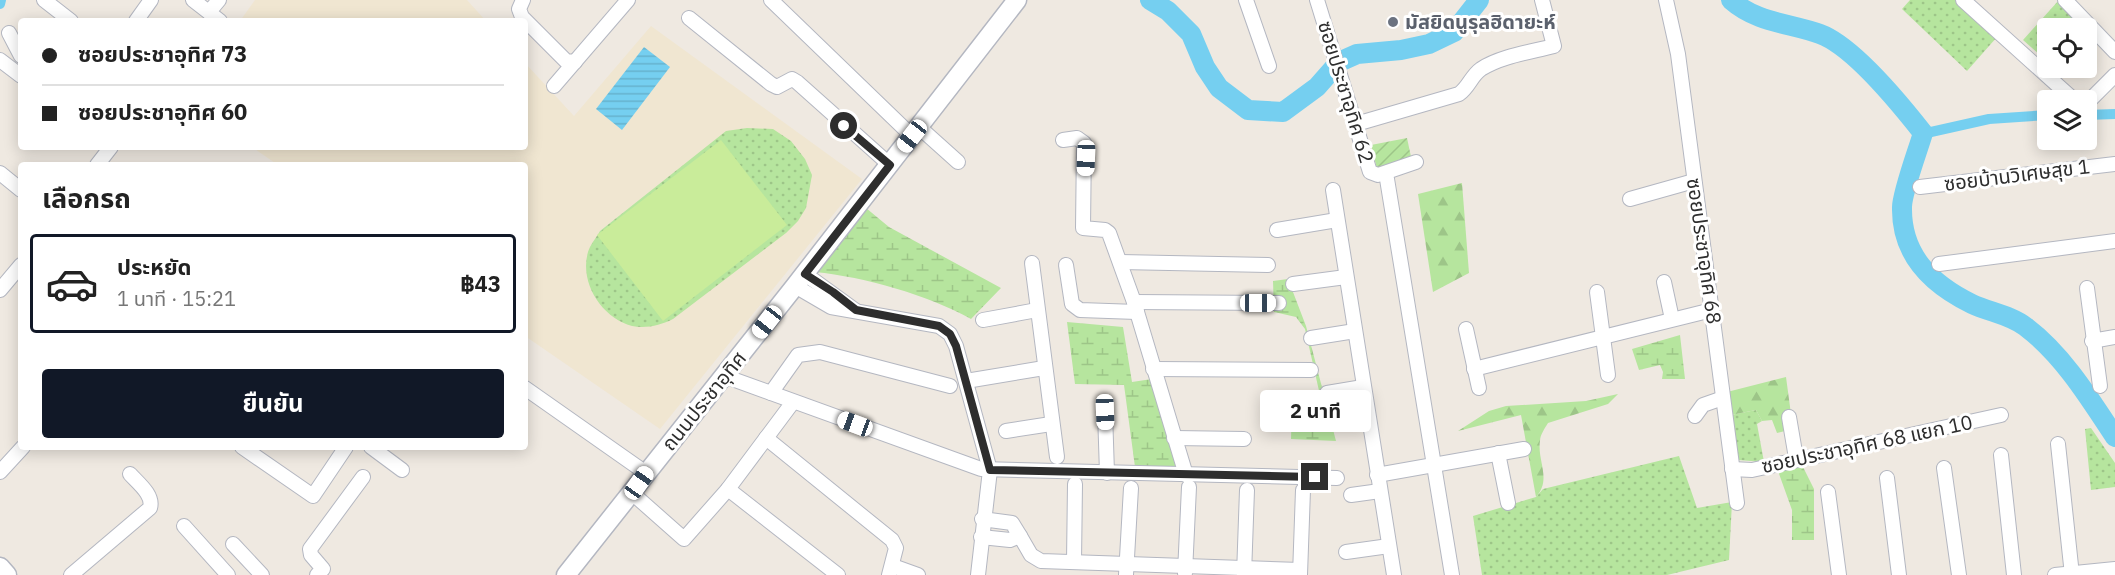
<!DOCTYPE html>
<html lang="th">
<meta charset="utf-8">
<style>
:root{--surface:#fff;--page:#f2f2f2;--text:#222;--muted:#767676;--line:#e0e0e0;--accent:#111827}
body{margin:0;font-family:"IBM Plex Sans","Noto Sans Thai",sans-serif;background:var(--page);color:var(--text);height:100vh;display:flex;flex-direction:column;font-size:22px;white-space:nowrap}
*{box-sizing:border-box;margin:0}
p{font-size:20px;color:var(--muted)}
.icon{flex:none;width:33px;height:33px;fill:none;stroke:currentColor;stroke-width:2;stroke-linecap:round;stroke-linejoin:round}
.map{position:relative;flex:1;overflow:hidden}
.drawer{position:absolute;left:18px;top:162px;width:510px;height:288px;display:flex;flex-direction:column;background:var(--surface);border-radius:6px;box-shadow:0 3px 15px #0003}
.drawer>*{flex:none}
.banner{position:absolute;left:18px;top:18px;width:510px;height:132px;border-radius:6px;box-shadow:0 3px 15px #0003;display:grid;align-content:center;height:132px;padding:0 24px;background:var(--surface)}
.buttons{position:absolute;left:2037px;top:18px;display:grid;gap:12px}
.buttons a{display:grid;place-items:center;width:60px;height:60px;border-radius:6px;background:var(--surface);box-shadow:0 3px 15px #0003;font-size:30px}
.end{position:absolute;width:27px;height:27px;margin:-14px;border:8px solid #2e2e2e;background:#fff;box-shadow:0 0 0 3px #fff}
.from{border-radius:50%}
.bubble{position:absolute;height:42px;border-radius:6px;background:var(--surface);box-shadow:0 3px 15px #0003;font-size:20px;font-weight:700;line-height:42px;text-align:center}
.car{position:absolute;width:18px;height:36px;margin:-18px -9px;border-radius:8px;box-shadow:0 0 4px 2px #0007;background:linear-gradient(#fff 24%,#345 0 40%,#fff 0 76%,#345 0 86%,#fff 0)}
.banner b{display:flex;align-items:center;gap:21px;height:57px;font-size:22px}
.banner b+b{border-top:2px solid var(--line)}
.banner i{width:15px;height:15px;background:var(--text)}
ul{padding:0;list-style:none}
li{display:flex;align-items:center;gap:18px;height:99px;margin:0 12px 9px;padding:0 12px;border:3px solid transparent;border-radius:6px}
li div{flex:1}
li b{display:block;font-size:22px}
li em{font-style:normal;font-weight:700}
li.active{border-color:var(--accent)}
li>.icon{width:54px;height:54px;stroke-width:1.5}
h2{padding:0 24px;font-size:27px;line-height:72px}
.action{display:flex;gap:12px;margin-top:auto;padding:12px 24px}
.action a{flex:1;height:69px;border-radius:6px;background:var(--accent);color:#fff;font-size:24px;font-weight:700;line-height:69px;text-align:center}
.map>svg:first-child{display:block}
</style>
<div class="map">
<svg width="2115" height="575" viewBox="0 0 2115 575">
<defs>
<pattern id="grass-dots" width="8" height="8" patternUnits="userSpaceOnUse" patternTransform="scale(1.5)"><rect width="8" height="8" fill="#b6e59e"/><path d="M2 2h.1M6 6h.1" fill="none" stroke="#9dc588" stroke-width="1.8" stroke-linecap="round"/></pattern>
<pattern id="forest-firs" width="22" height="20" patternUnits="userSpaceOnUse" patternTransform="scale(1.5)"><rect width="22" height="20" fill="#b6e59e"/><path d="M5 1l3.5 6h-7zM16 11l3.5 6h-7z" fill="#9dc588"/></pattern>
<pattern id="wetland-marsh" width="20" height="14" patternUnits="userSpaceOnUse" patternTransform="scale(1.5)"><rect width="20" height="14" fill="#b6e59e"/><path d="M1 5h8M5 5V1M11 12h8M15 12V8" fill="none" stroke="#9dc588"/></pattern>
<pattern id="garden-furrows" width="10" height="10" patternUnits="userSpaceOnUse" patternTransform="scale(1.5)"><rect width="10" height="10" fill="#b6e59e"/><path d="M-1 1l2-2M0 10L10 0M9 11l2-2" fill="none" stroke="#9dc588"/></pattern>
<pattern id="water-rules" width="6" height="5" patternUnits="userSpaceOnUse" patternTransform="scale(1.5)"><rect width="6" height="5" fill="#75cff0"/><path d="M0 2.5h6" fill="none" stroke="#66b2ce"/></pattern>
</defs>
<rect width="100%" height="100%" fill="#efe9e1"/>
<g fill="#f0e6d1">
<polygon points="255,0 467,0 486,21 240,21"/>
<polygon points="651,26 862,179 660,429 525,336 525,165 278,165 252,147 525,147 525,63 574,116"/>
</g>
<g fill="url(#grass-dots)">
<polygon points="1910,0 1956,0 1997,37 1967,71 1902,9"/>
<polygon points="2059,0 2093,34 2087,41 2086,28 2048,28 2047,61 2023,40"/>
<path d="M747 128 773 129 791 141 805 159 812 175 806 208 798 221 786 233 673 319C661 325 646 329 632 326 602 318 579 283 588 252 590 245 596 238 600 231L726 131Z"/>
<polygon points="1756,410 1762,421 1757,424 1764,462 1738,460 1731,415"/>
<polygon points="2091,428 2115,463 2115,487 2091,490 2085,429"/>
<polygon points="1679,456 1697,508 1732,502 1729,560 1667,575 1482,575 1473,516 1536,497 1543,489"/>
</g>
<g fill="url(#forest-firs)">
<polygon points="1462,183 1469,273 1433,292 1418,194"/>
<polygon points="1786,377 1793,429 1777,433 1772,420 1762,421 1756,410 1731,415 1727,392"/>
<path d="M1618 394 1608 404 1548 423C1545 428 1540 435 1540 441 1537 461 1552 479 1536 497L1521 415 1458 431 1489 411 1506 406 1586 401Z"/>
</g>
<g fill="url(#wetland-marsh)">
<path d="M866 208 889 227 1001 288 971 319C928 295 865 277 815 272Z"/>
<polygon points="1288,279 1306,326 1336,441 1291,439 1292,404 1322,404 1305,329 1296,317 1274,312 1273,281"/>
<polygon points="1067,322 1123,327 1132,382 1152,379 1180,463 1175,470 1135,467 1124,385 1075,384"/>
<polygon points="1680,335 1685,379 1662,379 1663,372 1660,365 1639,370 1632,349"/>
<polygon points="1800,461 1814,489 1814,540 1792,540 1792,510 1778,471"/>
</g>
<polygon fill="url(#garden-furrows)" points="1407,138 1413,166 1379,177 1371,145"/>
<polygon fill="#c9ec9a" points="721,140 787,225 663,321 597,235"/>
<polygon fill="url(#water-rules)" points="644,47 670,67 622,130 596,109"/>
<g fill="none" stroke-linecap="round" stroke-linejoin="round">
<g stroke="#75cff0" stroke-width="10">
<polyline points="0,4 1,0"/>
<polyline points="2086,115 2115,114"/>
<polyline points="1922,134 1989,119 2048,115"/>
</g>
<g stroke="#75cff0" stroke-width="20">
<polyline points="1150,0 1168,11 1191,34 1205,67 1219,88 1248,110 1283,112 1317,87 1339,62 1357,54 1401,50 1429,44 1454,32 1479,0"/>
<path d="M1731 0C1757 23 1789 23 1820 34 1853 46 1901 105 1923 133 1918 150 1902 193 1902 207 1901 255 1931 284 1972 304 1989 312 2011 315 2026 327 2063 355 2090 399 2115 437"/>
</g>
<g stroke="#b4b7c1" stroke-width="16">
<g id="street">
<polyline points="44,0 71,21"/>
<polyline points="193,0 220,21"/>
<polyline points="523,0 519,9 522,17 566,61 575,62"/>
<polyline points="771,0 912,136"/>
<polyline points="1246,0 1269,66"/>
<polyline points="1317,0 1370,172 1378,175 1416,162"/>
<polyline points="1666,0 1678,54 1737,503"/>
<polyline points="1963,0 2074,100"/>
<polyline points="2065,0 2115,52"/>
<polyline points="209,12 219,0"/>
<polyline points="689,18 771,84 777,87 792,79 797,82 890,165"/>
<polyline points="136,21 151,0"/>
<polyline points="9,33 21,56"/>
<polyline points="0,60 21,76"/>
<polyline points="554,86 628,0"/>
<polyline points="2086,104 2115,75"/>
<path d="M1356 124 1459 94C1469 87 1471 76 1481 69 1501 56 1531 52 1554 46L1542 0"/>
<polyline points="919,127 958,162"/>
<polyline points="1063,140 1077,138 1084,143 1083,228 1105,230 1109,233 1134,302 1186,475"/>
<polyline points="97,165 111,147"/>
<polyline points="0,173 21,190"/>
<polyline points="1387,179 1452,575"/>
<polyline points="1920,187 2115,164"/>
<polyline points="1333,190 1394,575"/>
<polyline points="1630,199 1694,181"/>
<polyline points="1277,230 1337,220"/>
<polyline points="1120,262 1268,265"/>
<polyline points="1032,263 1057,457"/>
<polyline points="1939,264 2115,241"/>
<polyline points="1066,265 1072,304 1080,310 1137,312"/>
<polyline points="805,274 856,311"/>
<polyline points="1664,282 1672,319"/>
<polyline points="1293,284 1346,277"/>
<polyline points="795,286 831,307 939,326 950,334 956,346 990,470 978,575"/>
<polyline points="2087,288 2100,386"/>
<polyline points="0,290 21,265"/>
<polyline points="1597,292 1608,375"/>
<polyline points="1134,302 1279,303"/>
<polyline points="983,320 1037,310"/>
<polyline points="1466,329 1479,388"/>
<polyline points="1311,338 1355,331"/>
<polyline points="2092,341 2115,337"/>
<polyline points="1153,369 1311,370"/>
<polyline points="1474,369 1712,310"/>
<polyline points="724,376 981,469 1337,478"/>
<polyline points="966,381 1044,368"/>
<polyline points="525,388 646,473"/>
<polyline points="771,393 798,355 820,352 950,386"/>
<polyline points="1327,393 1363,387"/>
<polyline points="1105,412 1107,473"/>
<polyline points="1695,416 1703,405 1723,398"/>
<polyline points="1789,417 1796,458"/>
<polyline points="1006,431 1051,424"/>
<polyline points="766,438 892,540 896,548 889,575"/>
<polyline points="1174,438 1244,439"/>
<polyline points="2058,444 2072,575"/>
<polyline points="242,447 313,496 346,447"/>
<polyline points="371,447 402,470"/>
<polyline points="1498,453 1508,503"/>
<polyline points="2001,455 2014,575"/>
<polyline points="1944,468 1959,575"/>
<polyline points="1732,469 1752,470 2001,415"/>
<polyline points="0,472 23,447"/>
<polyline points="1377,475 1524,449"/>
<polyline points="1887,478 1899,575"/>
<polyline points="728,489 838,575"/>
<polyline points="1828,492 1839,575"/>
<polyline points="632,493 684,539 728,489 793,402"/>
<polyline points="1351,495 1380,491"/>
<polyline points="184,526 228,575"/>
<polyline points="1020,536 1031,555 1041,561 1300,570"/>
<polyline points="981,537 1010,540 1020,536 1012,523 982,519"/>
<polyline points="233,544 262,575"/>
<polyline points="1346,552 1389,546"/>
<polyline points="1074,562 1075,484"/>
<polyline points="893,566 918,575"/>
<polyline points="1185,573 1189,487"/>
<path d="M71 575 150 508C154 495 138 483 130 474"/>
<polyline points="317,575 323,569 311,555 310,549 363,477"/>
<polyline points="1126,575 1131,488"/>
<polyline points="1244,575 1247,490"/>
<polyline points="1300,575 1303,490"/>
<polyline points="2055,575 2115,569"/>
</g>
</g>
<g stroke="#b4b7c1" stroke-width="21">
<g id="secondary">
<polyline points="0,567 7,575"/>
<polyline points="566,575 795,286 1017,0"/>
</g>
</g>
<use href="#street" stroke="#fff" stroke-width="14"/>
<use href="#secondary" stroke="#fff" stroke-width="18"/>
</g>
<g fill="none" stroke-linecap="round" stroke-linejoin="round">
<polyline stroke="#2e2e2e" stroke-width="8" points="844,126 890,165 805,274 833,292 856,310 939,326 950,334 956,346 990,470 1315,477"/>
</g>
<circle fill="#6b7280" stroke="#fff" stroke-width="2" cx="1393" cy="22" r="6"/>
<g text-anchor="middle" stroke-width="6" stroke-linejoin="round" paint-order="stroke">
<g font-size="20" font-weight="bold" fill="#5b616d" stroke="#fff" text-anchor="start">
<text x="1405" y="29">มัสยิดนูรุลฮิดายะห์</text>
</g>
<g font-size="20" fill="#2e2e2e" stroke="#fff">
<text transform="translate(1346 92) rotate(73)" y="7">ซอยประชาอุทิศ 62</text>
<text transform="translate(2017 175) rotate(-7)" y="7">ซอยบ้านวิเศษสุข 1</text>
<text transform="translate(1704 251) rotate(82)" y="7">ซอยประชาอุทิศ 68</text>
<text transform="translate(704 401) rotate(-51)" y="7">ถนนประชาอุทิศ</text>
<text transform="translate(1867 444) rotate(-12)" y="7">ซอยประชาอุทิศ 68 แยก 10</text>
</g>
</g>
</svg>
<div class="buttons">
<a><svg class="icon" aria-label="locate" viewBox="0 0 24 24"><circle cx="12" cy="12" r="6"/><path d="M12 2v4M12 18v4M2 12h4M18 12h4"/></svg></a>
<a><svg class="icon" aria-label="layers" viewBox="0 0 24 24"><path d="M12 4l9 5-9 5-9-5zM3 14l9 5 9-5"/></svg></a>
</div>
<i class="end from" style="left:844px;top:126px"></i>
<i class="end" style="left:1315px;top:477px"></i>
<div class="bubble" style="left:1260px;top:390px;width:111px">2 นาที</div>
<i class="car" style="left:912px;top:136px;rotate:218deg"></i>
<i class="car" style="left:1086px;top:158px;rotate:182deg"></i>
<i class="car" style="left:1258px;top:303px;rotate:90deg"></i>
<i class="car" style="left:767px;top:322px;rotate:218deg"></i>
<i class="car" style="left:1105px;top:412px;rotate:178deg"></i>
<i class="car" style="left:855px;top:424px;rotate:290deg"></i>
<i class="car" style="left:639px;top:483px;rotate:35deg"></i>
<div class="banner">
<b><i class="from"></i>ซอยประชาอุทิศ 73</b>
<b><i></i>ซอยประชาอุทิศ 60</b>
</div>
<section class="drawer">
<h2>เลือกรถ</h2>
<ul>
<li class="active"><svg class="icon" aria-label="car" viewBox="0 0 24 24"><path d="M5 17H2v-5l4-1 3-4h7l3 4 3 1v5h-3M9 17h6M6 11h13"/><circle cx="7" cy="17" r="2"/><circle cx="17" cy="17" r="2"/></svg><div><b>ประหยัด</b><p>1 นาที · 15:21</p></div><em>฿43</em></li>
</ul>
<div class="action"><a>ยืนยัน</a></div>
</section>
</div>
